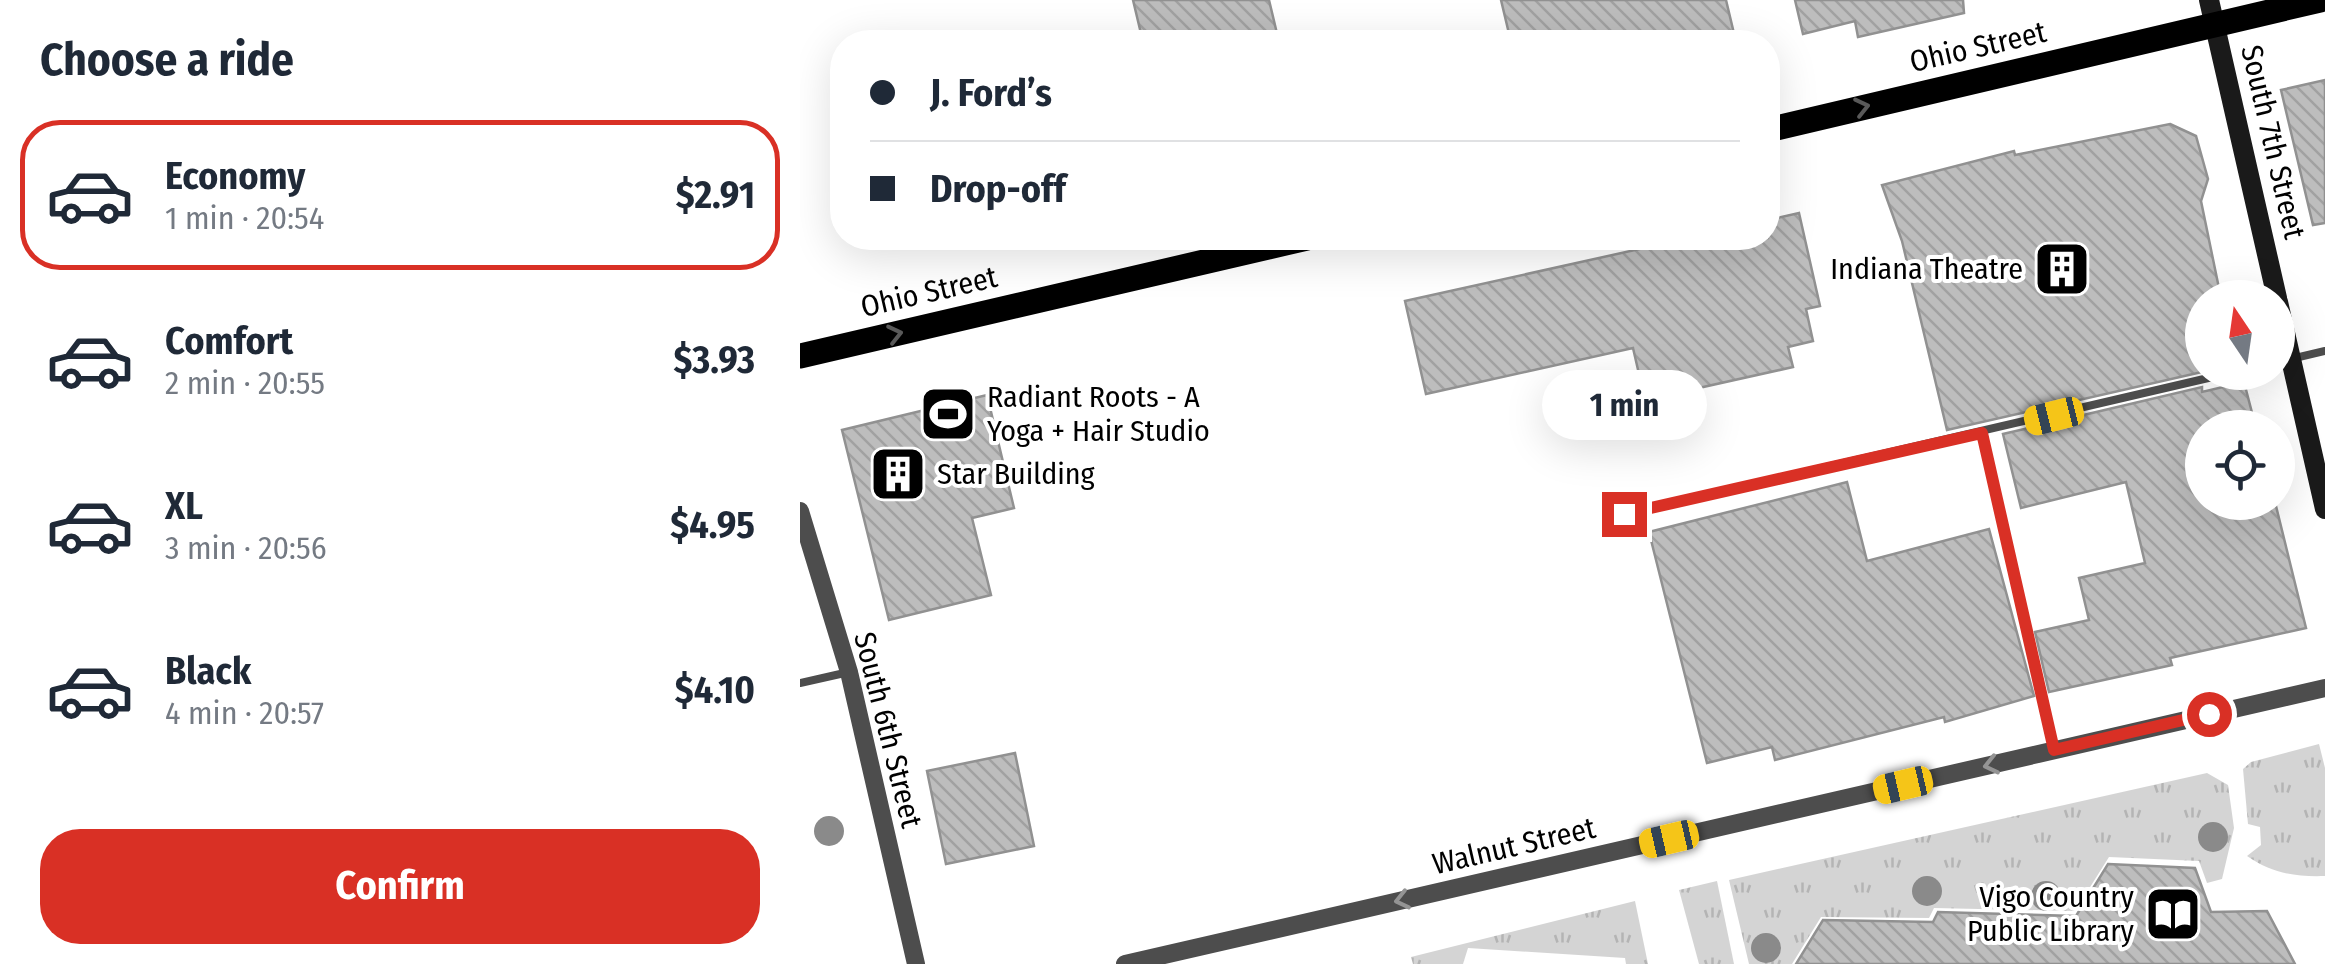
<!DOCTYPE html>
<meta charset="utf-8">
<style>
:root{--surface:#fff;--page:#f2f2f3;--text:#1f2937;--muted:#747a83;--line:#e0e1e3;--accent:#d93025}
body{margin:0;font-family:"Fira Sans Condensed",sans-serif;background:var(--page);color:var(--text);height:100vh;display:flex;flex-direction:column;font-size:38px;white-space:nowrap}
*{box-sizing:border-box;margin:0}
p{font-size:32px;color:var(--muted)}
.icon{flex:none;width:55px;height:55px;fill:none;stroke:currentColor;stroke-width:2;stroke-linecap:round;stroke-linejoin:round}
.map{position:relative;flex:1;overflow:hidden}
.drawer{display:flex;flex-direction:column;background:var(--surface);width:800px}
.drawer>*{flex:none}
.banner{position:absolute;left:30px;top:30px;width:950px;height:220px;border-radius:40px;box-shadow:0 10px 40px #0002;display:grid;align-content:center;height:220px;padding:0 40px;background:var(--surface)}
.needle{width:65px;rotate:347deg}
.controls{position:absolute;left:1385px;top:280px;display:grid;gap:20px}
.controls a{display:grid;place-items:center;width:110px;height:110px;border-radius:50%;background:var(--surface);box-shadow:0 10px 40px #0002;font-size:50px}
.end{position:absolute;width:45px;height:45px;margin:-22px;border:12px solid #d93025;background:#fff;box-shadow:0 0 0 5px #fff}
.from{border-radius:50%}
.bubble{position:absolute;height:70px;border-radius:35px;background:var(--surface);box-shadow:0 10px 40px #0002;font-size:32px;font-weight:700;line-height:70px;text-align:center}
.car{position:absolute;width:30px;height:60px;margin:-30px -15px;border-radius:12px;box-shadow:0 0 8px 2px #0007;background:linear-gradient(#f5c518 24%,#345 0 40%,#f5c518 0 76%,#345 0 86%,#f5c518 0)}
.banner b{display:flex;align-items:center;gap:35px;height:95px;font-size:38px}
.banner b+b{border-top:2px solid var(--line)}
.banner i{width:25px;height:25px;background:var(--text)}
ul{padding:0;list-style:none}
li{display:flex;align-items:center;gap:30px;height:150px;margin:0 20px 15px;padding:0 20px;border:5px solid transparent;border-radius:40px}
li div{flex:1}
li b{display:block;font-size:38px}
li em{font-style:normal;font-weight:700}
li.on{border-color:var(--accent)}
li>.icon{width:90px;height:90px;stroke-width:1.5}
h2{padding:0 40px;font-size:45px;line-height:120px}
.cta{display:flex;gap:20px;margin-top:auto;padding:20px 40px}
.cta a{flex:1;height:115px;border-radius:40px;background:var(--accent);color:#fff;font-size:40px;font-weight:700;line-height:115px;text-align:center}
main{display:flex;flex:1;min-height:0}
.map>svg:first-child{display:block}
</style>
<main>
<section class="drawer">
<h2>Choose a ride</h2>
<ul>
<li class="on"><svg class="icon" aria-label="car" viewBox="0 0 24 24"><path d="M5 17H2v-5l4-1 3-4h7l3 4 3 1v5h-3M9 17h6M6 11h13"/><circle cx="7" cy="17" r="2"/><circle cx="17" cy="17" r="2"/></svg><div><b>Economy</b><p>1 min · 20:54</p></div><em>$2.91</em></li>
<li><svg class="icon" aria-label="car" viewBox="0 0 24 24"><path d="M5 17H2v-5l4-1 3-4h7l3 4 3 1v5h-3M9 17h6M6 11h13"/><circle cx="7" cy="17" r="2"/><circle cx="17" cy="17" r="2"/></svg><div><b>Comfort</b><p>2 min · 20:55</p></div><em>$3.93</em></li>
<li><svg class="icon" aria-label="car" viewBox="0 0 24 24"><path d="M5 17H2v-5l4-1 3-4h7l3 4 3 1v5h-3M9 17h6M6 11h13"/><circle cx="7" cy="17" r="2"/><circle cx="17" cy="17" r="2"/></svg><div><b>XL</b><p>3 min · 20:56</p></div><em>$4.95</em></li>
<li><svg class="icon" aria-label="car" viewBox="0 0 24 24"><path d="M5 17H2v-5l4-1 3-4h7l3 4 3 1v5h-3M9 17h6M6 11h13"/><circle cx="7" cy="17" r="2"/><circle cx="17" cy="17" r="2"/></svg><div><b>Black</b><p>4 min · 20:57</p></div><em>$4.10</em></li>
</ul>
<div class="cta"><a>Confirm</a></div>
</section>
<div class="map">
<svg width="1525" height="964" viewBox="0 0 1525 964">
<defs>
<pattern id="grass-tufts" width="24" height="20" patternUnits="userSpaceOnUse" patternTransform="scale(2.5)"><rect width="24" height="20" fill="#d4d4d4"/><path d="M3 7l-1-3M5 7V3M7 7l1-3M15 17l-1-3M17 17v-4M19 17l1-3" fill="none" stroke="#b4b4b4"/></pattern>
<pattern id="building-back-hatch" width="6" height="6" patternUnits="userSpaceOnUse" patternTransform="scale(2.5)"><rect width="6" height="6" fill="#bdbdbd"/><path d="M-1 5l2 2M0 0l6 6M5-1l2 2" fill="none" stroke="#a1a1a1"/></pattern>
</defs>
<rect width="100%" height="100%" fill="#fff"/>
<g fill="url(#grass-tufts)">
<path d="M1519 744 1525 768V876C1495 877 1471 873 1447 856L1461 845 1460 827 1448 824 1443 769 1451 762Z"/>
<polygon points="1407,773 1428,785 1434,828 1422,879 1407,883 1399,861 1309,857 1275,911 1134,908 1129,918 1021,917 992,964 949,964 929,880"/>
<polygon points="917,881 934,964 899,964 879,890"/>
<polygon points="835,901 848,964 826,964 825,958 668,948 663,964 613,964 611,957"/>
</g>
<g fill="url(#building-back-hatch)" stroke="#919191" stroke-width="2.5">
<polygon points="333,0 469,0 479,42 343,42"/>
<polygon points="701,0 926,0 936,42 711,42"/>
<polygon points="995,0 1163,0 1164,13 1058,37 1055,21 1003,34"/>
<polygon points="1525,80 1525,223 1513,225 1481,90"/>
<polygon points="1370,124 1396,136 1408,179 1401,201 1421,298 1402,298 1402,372 1147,430 1102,241 1082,185 1214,151 1215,155"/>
<polygon points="999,213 1020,306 1006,309 1013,341 988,347 993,367 845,400 833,348 626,394 605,301 889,238 968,238 968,220"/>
<polygon points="1444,382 1456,428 1402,428 1402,502 1475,502 1506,628 1370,658 1372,665 1249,692 1235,632 1289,620 1279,578 1345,563 1326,482 1221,508 1203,434 1402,387 1402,392"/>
<polygon points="187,395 214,508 172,518 191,595 89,620 42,430"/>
<polygon points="1047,482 1067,561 1189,529 1234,696 1145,722 1144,717 975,760 972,747 907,763 849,532"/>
<polygon points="215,753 234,846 146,864 127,771"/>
<polygon points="1308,864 1395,868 1411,912 1467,911 1495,964 996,964 1023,920 1133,922 1138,912 1276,916"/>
</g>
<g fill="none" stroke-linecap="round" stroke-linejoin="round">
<g stroke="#4d4d4d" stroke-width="8">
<polyline points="1478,362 1525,351"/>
<polyline points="1182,433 1254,750"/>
<polyline points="824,514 1434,372"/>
<polyline points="0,683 49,672"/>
</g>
<g stroke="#4d4d4d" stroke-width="18">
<polyline points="0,511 49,672 116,964"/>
<polyline points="325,964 1525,688"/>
</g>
<g stroke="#1a1a1a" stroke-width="20">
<polyline points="1409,0 1477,298"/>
<polyline points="1478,302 1525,509"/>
</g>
<g stroke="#000" stroke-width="25">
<polyline points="968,130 1520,0"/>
<polyline points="0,356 507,238"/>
</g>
</g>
<g fill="#8a8a8a">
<circle cx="29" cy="831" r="15"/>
<circle cx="1413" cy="837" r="15"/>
<circle cx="1127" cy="891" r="15"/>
<circle cx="1246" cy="896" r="15"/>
<circle cx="966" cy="948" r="15"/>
</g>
<defs><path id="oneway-chevron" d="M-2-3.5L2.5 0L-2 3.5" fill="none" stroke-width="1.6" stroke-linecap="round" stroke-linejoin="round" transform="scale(2.5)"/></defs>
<g stroke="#595959">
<use href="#oneway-chevron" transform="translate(1062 107) rotate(-13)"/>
<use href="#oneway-chevron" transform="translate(95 334) rotate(-13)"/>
</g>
<g stroke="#949494">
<use href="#oneway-chevron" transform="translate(1191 765) rotate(167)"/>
<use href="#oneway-chevron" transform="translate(602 900) rotate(167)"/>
</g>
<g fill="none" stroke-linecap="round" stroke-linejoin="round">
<polyline stroke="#d93025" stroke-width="12" points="824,514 1182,433 1254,750 1409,714"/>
</g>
<defs>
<g id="building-square" transform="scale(2.875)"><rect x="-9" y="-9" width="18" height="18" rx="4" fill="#000" stroke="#fff"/><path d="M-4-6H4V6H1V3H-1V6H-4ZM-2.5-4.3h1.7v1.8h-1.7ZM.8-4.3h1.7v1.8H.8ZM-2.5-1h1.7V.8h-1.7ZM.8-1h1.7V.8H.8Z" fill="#fff"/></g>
<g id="stadium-square" transform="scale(2.875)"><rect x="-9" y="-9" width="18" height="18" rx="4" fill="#000" stroke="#fff"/><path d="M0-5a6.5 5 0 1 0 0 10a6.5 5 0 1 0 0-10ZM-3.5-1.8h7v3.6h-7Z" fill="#fff"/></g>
<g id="library-square" transform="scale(2.875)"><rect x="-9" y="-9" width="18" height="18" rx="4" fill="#000" stroke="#fff"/><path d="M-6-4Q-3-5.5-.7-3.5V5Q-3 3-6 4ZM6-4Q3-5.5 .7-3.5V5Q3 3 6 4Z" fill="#fff"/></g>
</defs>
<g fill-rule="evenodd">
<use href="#building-square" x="1262" y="269"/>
<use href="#stadium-square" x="148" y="414"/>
<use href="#building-square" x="98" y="474"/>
<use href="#library-square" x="1373" y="914"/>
</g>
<g text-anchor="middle" stroke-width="8" stroke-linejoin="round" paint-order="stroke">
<g font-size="30" fill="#000" stroke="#fff">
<text transform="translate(1178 47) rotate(-13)" y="10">Ohio Street</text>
<text transform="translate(1473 142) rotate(77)" y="10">South 7th Street</text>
<text transform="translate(129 292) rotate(-13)" y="10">Ohio Street</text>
<text transform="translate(88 730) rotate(76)" y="10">South 6th Street</text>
<text transform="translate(714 846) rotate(-13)" y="10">Walnut Street</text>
</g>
<g font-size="30" fill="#000" stroke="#fff" text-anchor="end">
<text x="1223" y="279">Indiana Theatre</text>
<text x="187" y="407" text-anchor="start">Radiant Roots - A<tspan x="187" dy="34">Yoga + Hair Studio</tspan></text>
<text x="137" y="484" text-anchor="start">Star Building</text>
<text x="1334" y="907">Vigo Country<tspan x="1334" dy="34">Public Library</tspan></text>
</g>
</g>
</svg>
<div class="controls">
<a><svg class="needle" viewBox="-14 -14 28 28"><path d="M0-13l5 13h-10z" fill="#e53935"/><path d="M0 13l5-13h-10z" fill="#747a83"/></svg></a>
<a><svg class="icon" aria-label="locate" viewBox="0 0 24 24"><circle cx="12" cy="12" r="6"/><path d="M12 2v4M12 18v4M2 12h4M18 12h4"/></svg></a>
</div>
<i class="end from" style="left:1409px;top:714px"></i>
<i class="end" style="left:824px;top:514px"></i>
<div class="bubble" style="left:742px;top:370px;width:165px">1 min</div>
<i class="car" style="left:1254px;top:416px;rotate:256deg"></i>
<i class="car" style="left:1103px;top:785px;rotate:257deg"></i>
<i class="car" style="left:869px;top:839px;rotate:257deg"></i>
<div class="banner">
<b><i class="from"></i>J. Ford’s</b>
<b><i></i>Drop-off</b>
</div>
</div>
</main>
